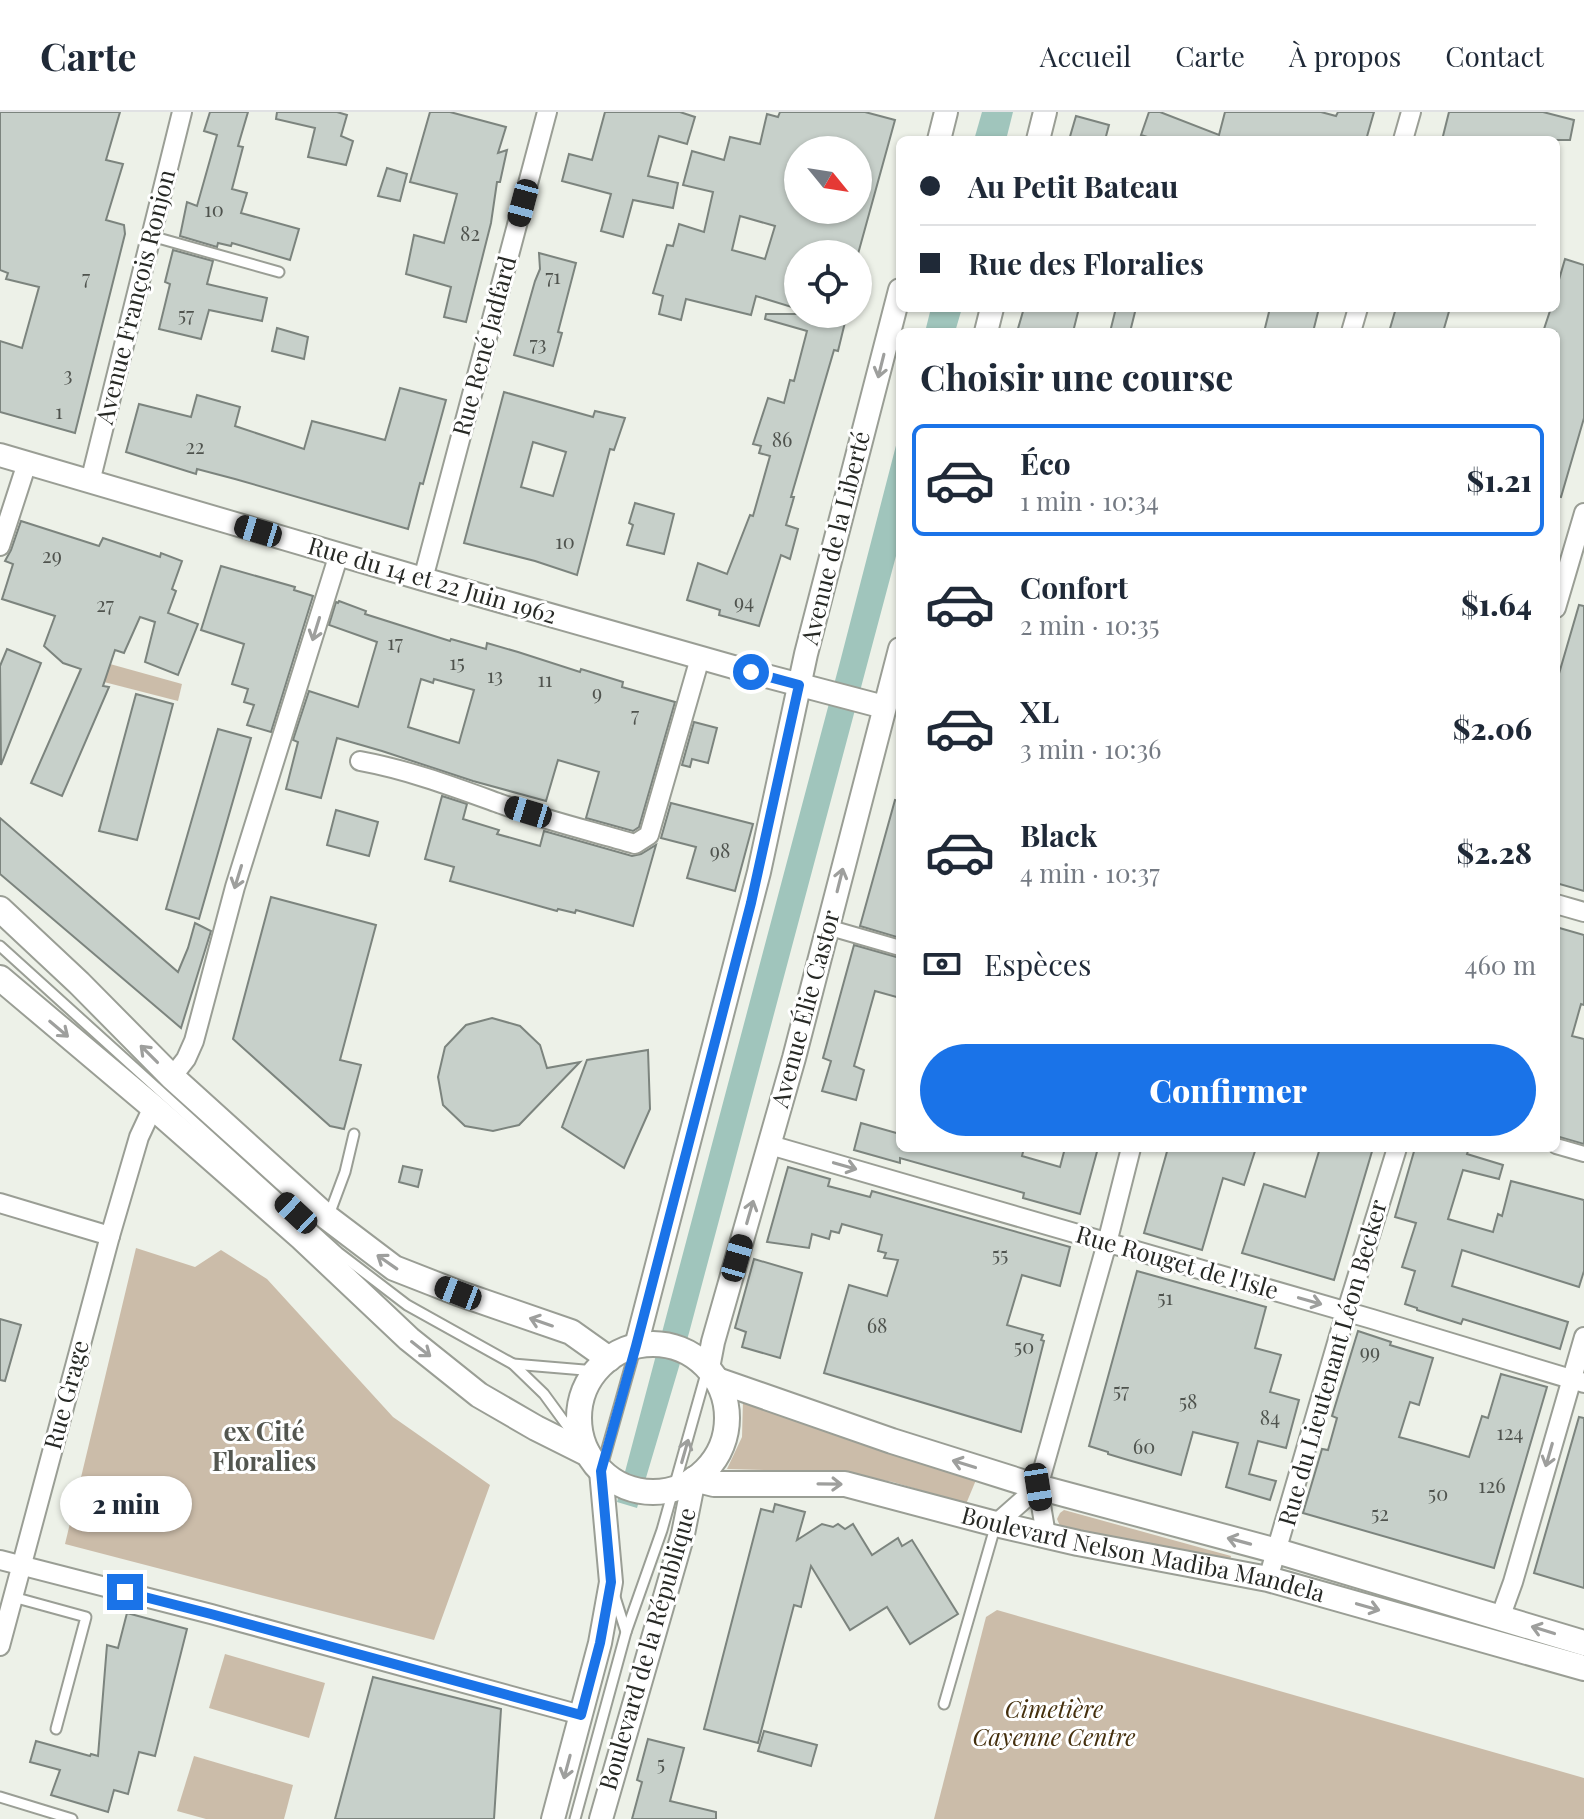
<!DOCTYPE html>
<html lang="fr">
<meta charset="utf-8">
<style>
:root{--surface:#fff;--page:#f2f2f3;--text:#1f2937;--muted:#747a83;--line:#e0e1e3;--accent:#1a73e8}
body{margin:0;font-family:"Playfair Display",serif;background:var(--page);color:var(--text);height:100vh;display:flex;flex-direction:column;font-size:30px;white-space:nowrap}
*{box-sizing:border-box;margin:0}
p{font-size:26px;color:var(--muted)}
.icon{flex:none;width:44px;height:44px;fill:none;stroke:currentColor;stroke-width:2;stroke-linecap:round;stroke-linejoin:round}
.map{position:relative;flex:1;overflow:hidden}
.details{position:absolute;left:896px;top:216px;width:664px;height:824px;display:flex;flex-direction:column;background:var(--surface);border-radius:12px;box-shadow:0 2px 6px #0004}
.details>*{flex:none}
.top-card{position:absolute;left:896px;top:24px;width:664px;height:176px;border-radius:12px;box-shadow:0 2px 6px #0004;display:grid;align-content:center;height:176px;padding:0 24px;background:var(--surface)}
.needle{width:52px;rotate:120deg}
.controls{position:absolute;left:784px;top:24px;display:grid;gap:16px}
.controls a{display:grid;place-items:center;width:88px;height:88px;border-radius:50%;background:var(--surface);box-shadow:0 2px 6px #0004;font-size:40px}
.end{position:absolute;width:36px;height:36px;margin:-18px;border:10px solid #1a73e8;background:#fff;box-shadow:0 0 0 4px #fff}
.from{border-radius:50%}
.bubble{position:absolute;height:56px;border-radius:28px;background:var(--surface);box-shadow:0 2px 6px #0004;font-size:26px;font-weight:800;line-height:56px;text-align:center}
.car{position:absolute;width:24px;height:48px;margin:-24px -12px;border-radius:10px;box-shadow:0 0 6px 2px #0007;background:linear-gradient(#222 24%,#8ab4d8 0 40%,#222 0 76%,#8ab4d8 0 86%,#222 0)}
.top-card b{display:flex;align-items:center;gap:28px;height:76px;font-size:30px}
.top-card b+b{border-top:2px solid var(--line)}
.top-card i{width:20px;height:20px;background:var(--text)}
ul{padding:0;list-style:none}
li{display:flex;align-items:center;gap:24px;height:112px;margin:0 16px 12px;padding:0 8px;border:4px solid transparent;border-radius:12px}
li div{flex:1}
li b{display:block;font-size:30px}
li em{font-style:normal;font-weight:800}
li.selected{border-color:var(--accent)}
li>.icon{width:72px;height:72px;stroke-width:1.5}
h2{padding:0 24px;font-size:36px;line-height:96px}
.pay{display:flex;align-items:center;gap:20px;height:88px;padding:0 24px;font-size:30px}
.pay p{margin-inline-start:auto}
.button{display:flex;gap:16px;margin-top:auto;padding:16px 24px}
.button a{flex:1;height:92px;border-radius:48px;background:var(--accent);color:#fff;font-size:32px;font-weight:800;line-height:92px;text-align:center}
header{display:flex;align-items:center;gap:48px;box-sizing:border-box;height:112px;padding:0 40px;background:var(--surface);border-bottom:2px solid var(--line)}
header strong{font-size:38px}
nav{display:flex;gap:44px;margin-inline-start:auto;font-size:28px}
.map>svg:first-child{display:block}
</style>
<header>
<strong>Carte</strong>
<nav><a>Accueil</a><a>Carte</a><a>À propos</a><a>Contact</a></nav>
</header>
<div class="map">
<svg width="1584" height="1707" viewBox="0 0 1584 1707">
<rect width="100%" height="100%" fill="#edf1e8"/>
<g fill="#cbbca9">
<polygon points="110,552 182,572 178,589 104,570"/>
<polygon points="136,1136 195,1155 221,1138 267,1167 393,1305 490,1373 434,1528 65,1432"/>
<polygon points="743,1288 976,1368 966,1392 893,1370 833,1360 727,1357 742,1325"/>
<polygon points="1064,1398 1231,1444 1230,1449 1061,1416 1057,1407 1060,1401"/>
<polygon points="997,1498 1584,1666 1584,1707 934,1707 986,1505"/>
<polygon points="225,1542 325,1571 309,1626 209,1596"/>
<polygon points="194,1644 293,1673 284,1707 206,1707 177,1699"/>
</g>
<g fill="#a0c5bc">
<polygon points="982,0 1013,0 1006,28 974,28"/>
<polygon points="931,196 962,196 955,220 925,220"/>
<polygon points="900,318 900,429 689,1221 637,1396 617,1390 840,550"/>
</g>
<g fill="#c7d0ca" stroke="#7c847e" stroke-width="2" fill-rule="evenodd">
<polygon points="0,0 120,0 106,48 123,52 106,108 124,113 125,122 75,321 0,300 0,229 22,236 39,175 6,167 8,161 0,158"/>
<polygon points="210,0 248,0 238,34 243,35 232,77 247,81 241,101 299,117 290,148 232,131 231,134 218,131 217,135 180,124 187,90 197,94 217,23 204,19"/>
<polygon points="277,0 337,0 347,3 341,24 353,29 346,53 308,45 315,16 276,7"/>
<polygon points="430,0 450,0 506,15 498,41 507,38 500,70 497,70 491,111 466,210 444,205 451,175 406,162 414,123 444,131 457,82 410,70"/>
<polygon points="605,0 680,0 695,5 687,32 659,24 648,64 678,71 673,96 633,88 623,125 601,119 611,82 562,69 569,42 592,48"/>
<path d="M780 0H865L895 8 858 142H798V197L756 184 751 203 686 187 681 208 659 202 663 184 653 181 667 133 673 134 679 112 704 120 713 80 683 73 692 39 724 48 730 25 760 32 767 2 778 5ZM798 38H858V98H798ZM740 104 775 114 765 147 732 138Z"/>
<polygon points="1149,0 1160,0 1219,23 1225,0 1321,0 1336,4 1338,0 1374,0 1366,28 1157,28 1141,23"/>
<polygon points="1449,0 1543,0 1574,8 1570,28 1442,28"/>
<polygon points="1076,4 1109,13 1105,28 1069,28"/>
<polygon points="387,56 407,62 400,89 378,84"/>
<polygon points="173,138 213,149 207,172 267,186 262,209 209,198 201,227 159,217 170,172 165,170"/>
<polygon points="539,141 576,151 558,220 562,221 553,254 514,243 535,169 540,157"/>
<polygon points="1565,147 1584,153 1584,306 1561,385 1556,384 1556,220 1543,220 1551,196 1556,196 1556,178"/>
<polygon points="1024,196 1079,196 1073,220 1017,220"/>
<polygon points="1116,196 1136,196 1130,220 1110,220"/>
<polygon points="1270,196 1319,196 1313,220 1264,220"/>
<polygon points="1396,196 1450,196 1443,220 1389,220"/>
<polygon points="766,202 847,202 838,239 834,238 791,385 794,385 786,413 798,417 790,447 781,443 759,514 719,503 720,498 687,488 698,451 727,462 750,403 753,404 770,344 759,341 761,334 753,332 768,286 784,291 790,268 794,269 807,219 765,207"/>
<polygon points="277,216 308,225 304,247 272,239"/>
<polygon points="400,276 446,288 423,372 420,371 408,417 235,367 197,357 196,362 126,340 139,292 191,305 197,283 240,295 235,314 304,337 312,309 385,328"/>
<path d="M504 280 593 305 595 299 625 306 614 338 610 337 577 463 535 449 464 431ZM533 330 566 340 553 384 521 375Z"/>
<polygon points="635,391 674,402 664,442 627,433 633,413 629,411"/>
<polygon points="21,409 99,434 103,426 160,445 161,441 182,449 172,477 176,479 168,501 198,512 178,563 145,550 155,510 140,505 124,541 115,538 103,574 109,575 62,684 31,671 81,557 63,551 44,534 55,504 2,487 13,452 5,449 11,438"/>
<polygon points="221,454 295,475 294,478 313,484 271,620 247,613 254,593 244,590 248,577 232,572 244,532 201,518"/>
<path d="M339 489 366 499 365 502 450 529 451 527 486 537 487 531 518 540 580 560 581 557 623 570 622 575 675 590 639 715 633 719 586 706 599 660 558 648 546 689 473 669 382 639 337 626 321 686 286 677 298 630 293 628 309 579 358 595 377 530 329 513 336 490 338 491ZM421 567 433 571 434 567 474 578 459 631 408 615Z"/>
<polygon points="1579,493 1584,494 1584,779 1556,771 1556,572"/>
<polygon points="7,537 41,551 1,653 0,554"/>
<polygon points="136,582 173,592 137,728 99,719"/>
<polygon points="694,610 717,616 708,651 692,647 690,655 682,653"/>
<polygon points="218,617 251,626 199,807 166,797"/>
<polygon points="442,684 467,692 463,707 499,718 497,722 540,734 544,719 632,744 641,742 656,733 633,814 576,798 575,801 558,797 557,799 450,769 454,755 425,747"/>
<polygon points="895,688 900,689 900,826 860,814"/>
<polygon points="671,691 753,712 735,779 687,766 696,735 661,726"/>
<polygon points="336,698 378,710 369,744 327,733"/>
<polygon points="0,706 178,860 188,836 195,811 211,819 181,916 0,762"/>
<polygon points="271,785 376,813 340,948 361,953 344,1017 330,1014 233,927"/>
<polygon points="1556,815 1584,823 1584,893 1581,892 1572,924 1584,927 1584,1032 1556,1024"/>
<polygon points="854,833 900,846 900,886 875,879 854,954 864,958 856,988 822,979 831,949 823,946"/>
<polygon points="492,906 520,914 540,933 547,956 580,950 519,1013 493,1019 465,1014 443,993 438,965 445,935 466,913"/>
<polygon points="648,938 650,997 624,1056 562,1015 587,948"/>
<polygon points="861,1011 900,1022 900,1036 1024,1036 1022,1044 1060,1055 1065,1036 1098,1036 1080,1102 1023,1086 1024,1081 900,1046 900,1051 854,1038"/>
<polygon points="1168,1036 1256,1036 1244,1073 1223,1066 1202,1138 1144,1121"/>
<polygon points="1320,1036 1373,1036 1334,1168 1242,1141 1264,1072 1305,1085"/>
<polygon points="1415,1036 1469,1036 1467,1042 1503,1053 1499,1067 1463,1058 1448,1107 1493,1120 1498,1102 1502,1104 1511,1069 1584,1088 1584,1159 1579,1175 1462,1138 1452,1174 1568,1210 1560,1237 1463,1207 1461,1212 1417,1198 1417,1196 1405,1192 1415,1159 1402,1155 1416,1111 1395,1105"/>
<polygon points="403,1054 422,1058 418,1075 399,1070"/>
<polygon points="788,1055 830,1067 828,1074 870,1085 872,1079 1070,1135 1060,1174 1022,1163 1007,1213 1043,1223 1041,1228 1044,1229 1021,1320 824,1261 849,1173 887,1184 898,1148 884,1146 886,1141 878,1139 882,1123 842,1112 839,1121 831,1119 829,1127 812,1122 809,1136 767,1130"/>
<polygon points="754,1147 802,1161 780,1246 742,1235 746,1220 735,1216"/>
<polygon points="1137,1159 1266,1195 1255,1236 1281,1243 1270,1280 1299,1288 1286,1336 1258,1329 1249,1362 1276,1369 1270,1388 1226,1375 1238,1331 1193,1320 1181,1363 1128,1348 1108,1342 1108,1340 1089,1334"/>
<polygon points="0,1207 21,1213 5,1269 0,1268"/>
<polygon points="1358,1219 1391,1230 1390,1233 1433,1246 1419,1293 1410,1290 1399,1325 1428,1333 1469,1345 1482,1304 1488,1306 1501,1262 1547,1275 1494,1456 1303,1401 1322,1337 1328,1338 1337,1306 1332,1304"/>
<polygon points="1579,1305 1584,1306 1584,1476 1534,1461"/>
<polygon points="775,1392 805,1400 797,1428 822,1412 833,1415 838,1412 845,1417 853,1412 872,1443 898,1426 902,1434 912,1428 958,1502 910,1532 887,1495 850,1518 811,1454 801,1495 794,1493 758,1631 704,1617 761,1397 773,1400"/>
<polygon points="127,1501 187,1517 155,1644 139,1640 128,1682 114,1678 108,1700 51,1683 60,1658 30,1650 36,1629 90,1644 91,1642 98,1644 107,1533 118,1536"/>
<polygon points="373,1565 501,1597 494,1707 335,1707"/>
<polygon points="764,1619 817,1633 811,1654 758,1639"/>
<polygon points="648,1627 684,1636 670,1689 716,1700 716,1707 632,1707 642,1670 637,1668"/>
</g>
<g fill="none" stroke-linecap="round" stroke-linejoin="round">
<g stroke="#9a9e95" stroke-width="13">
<g id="service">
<polyline points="151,124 279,160"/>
<polyline points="0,834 339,1141 407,1193 513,1252 544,1282 579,1330"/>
<polyline points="329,1103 345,1060 354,1022"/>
<polyline points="513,1252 596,1259"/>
<polyline points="601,1358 636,1234"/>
<polyline points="13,1485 86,1505 56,1617"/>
<polyline points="615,1485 626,1520"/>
<polyline points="944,1592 996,1412"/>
<polyline points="0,1685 72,1707"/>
<polyline points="575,1707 626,1520 662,1418 707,1258"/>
</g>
</g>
<g stroke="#9a9e95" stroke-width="18">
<g id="pedestrian">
<polyline points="827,815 900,836"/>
<polyline points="1556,1034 1584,1042"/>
</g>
</g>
<g stroke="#9a9e95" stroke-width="22">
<g id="minor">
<polyline points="1403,28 1411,0"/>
<polyline points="1351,220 1358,196"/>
<polyline points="90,370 182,0"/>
<polyline points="0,434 27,351"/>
<polyline points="423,467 547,0"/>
<polyline points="1556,496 1584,401"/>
<path d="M360 649C409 658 454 675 501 692 544 708 591 719 635 732L649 723 700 546"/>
<polyline points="1556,792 1584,800"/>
<polyline points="172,965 186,947 194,929 235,775 339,442"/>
<polyline points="770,1033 1372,1207 1584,1271"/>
<polyline points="0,1091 110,1124"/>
<polyline points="996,1412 1038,1375"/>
<polyline points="1046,1423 1038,1375 1107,1131 1131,1036"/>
<polyline points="0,1448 211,1502 581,1603"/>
<polyline points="1268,1467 1339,1224 1397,1036"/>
<polyline points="1500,1506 1513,1470 1584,1225"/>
<polyline points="0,1534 110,1124 139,1025 153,995"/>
</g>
</g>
<g stroke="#9a9e95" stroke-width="26">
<g id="tertiary">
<polyline points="939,28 946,0"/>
<polyline points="1038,28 1045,0"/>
<polyline points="986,220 992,196"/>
<polyline points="0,343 423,467 751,560 884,595"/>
<polyline points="636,1234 759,760 806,542 900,178"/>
<polyline points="708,1256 713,1230 794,946 900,537"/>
<polyline points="553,1707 600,1531 611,1470 601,1359"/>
<polyline points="601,1707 683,1422 694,1367"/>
</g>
</g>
<g stroke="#9a9e95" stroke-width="28">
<g id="secondary">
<polyline points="0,797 79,871 172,965 328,1106 394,1156 458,1181 571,1220 609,1247"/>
<polyline points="0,866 153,995 302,1126 409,1227 479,1283 536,1316 588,1342"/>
<circle cx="653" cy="1306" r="74"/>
<polyline points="717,1268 892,1329 1038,1375 1277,1439 1584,1531"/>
<path id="s1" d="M694 1367 714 1372H845L996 1412 1078 1431 1268 1467 1584 1556"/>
</g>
</g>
<use href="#service" stroke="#fff" stroke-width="9"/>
<use href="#pedestrian" stroke="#fff" stroke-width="14"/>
<use href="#minor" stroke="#fff" stroke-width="18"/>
<use href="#tertiary" stroke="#fff" stroke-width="22"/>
<use href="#secondary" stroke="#fff" stroke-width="24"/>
</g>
<defs><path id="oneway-shaft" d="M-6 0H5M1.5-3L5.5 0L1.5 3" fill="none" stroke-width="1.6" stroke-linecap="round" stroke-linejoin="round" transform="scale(2)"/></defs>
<g stroke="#9e9f9d">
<use href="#oneway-shaft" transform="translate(881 254) rotate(104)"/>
<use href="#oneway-shaft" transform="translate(316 517) rotate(107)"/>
<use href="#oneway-shaft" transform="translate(238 765) rotate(107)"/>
<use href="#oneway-shaft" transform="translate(840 768) rotate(-76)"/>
<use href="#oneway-shaft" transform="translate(59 917) rotate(40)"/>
<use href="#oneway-shaft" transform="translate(149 942) rotate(-135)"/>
<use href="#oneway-shaft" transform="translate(845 1054) rotate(16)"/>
<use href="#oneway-shaft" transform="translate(750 1100) rotate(-74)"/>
<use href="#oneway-shaft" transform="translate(387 1150) rotate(-145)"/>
<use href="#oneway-shaft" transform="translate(1310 1189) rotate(16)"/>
<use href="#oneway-shaft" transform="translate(541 1210) rotate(-161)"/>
<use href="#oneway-shaft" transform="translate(421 1237) rotate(38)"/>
<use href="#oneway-shaft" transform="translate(685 1339) rotate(-74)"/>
<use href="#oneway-shaft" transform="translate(1549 1343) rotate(106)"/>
<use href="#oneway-shaft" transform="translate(964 1352) rotate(-163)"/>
<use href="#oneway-shaft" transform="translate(830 1372) rotate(1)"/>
<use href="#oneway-shaft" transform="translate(1239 1429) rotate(-165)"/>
<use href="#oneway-shaft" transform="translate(1368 1495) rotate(16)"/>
<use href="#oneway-shaft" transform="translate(1543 1518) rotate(-163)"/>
<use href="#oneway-shaft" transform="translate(567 1655) rotate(105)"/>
</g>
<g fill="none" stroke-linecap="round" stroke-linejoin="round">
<polyline stroke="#1a73e8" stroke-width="10" points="125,1480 211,1502 581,1603 600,1531 611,1470 601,1359 636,1234 751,791 799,573 751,560"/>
</g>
<g text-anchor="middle" stroke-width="6" stroke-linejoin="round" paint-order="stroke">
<g font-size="20" fill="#4f534e">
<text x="214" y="105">10</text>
<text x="470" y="129">82</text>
<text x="553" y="172">71</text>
<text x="86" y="173">7</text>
<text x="186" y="210">57</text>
<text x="538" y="239">73</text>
<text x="68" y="270">3</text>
<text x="59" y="307">1</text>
<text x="782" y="335">86</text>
<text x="195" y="342">22</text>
<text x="565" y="437">10</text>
<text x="52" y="451">29</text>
<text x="744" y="497">94</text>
<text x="105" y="500">27</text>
<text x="395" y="538">17</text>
<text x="457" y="558">15</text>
<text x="495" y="571">13</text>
<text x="545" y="575">11</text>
<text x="597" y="588">9</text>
<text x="635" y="610">7</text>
<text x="720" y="746">98</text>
<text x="1000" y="1150">55</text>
<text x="1165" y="1193">51</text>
<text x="877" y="1221">68</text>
<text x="1024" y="1242">50</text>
<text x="1370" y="1247">99</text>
<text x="1121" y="1286">57</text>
<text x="1188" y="1297">58</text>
<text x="1270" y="1313">84</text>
<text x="1510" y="1328">124</text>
<text x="1144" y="1342">60</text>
<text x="1492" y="1381">126</text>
<text x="1438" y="1389">50</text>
<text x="1380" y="1409">52</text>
<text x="661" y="1659">5</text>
</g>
<g font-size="24" fill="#272925" stroke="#fff">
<text transform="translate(136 185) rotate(-76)" y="8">Avenue François Ronjon</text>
<text transform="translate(485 234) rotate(-75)" y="8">Rue René Jadfard</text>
<text transform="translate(836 426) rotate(-76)" y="8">Avenue de la Liberté</text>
<text transform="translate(432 469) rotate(16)" y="8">Rue du 14 et 22 Juin 1962</text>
<text transform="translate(806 897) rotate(-75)" y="8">Avenue Élie Castor</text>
<text transform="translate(1177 1151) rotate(16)" y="8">Rue Rouget de l'Isle</text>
<text transform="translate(1333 1251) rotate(-74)" y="8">Rue du Lieutenant Léon Becker</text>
<text transform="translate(67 1283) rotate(-75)" y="8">Rue Grage</text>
<text dy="8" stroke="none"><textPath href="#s1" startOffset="458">Boulevard Nelson Madiba Mandela</textPath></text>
<text transform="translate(648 1537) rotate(-74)" y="8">Boulevard de la République</text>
</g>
<g font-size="24" font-style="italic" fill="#442f0d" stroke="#fff">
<text x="1054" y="1606">Cimetière<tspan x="1054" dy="28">Cayenne Centre</tspan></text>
</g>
<g font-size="26" font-weight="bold" fill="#53564f" stroke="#fff">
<text x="264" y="1329">ex Cité<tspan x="264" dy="30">Floralies</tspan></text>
</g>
</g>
</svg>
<div class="controls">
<a><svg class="needle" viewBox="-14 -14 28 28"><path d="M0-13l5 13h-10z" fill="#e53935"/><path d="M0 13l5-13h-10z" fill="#747a83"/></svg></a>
<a><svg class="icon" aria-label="locate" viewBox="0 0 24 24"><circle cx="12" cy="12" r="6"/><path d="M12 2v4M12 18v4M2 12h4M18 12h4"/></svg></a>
</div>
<i class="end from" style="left:751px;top:560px"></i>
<i class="end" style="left:125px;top:1480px"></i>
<div class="bubble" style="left:60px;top:1364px;width:132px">2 min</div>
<i class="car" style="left:523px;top:91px;rotate:195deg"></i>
<i class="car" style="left:258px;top:419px;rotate:287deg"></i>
<i class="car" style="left:528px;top:700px;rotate:287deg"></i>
<i class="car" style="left:296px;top:1101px;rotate:313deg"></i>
<i class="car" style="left:737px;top:1146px;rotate:16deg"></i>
<i class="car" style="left:458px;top:1181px;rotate:291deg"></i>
<i class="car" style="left:1038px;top:1375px;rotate:171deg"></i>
<div class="top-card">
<b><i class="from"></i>Au Petit Bateau</b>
<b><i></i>Rue des Floralies</b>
</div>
<section class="details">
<h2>Choisir une course</h2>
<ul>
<li class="selected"><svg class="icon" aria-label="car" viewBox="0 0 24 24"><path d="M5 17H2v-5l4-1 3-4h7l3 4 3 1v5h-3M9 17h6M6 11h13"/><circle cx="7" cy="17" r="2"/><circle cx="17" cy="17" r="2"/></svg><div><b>Éco</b><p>1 min · 10:34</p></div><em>$1.21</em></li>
<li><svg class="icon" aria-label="car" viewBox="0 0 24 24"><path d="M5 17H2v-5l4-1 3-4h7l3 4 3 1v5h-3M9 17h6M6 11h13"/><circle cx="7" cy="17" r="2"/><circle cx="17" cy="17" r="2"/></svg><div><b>Confort</b><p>2 min · 10:35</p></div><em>$1.64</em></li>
<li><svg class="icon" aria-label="car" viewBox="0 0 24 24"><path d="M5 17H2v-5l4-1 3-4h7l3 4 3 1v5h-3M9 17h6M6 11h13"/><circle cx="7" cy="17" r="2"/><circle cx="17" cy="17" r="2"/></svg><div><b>XL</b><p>3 min · 10:36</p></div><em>$2.06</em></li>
<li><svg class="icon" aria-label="car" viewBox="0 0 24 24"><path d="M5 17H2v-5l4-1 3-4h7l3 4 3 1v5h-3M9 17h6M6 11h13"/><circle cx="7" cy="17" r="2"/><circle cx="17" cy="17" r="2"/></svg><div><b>Black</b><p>4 min · 10:37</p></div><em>$2.28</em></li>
</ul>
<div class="pay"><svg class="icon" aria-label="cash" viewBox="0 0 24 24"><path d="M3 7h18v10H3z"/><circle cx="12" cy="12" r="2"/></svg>Espèces<p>460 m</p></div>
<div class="button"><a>Confirmer</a></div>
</section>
</div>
